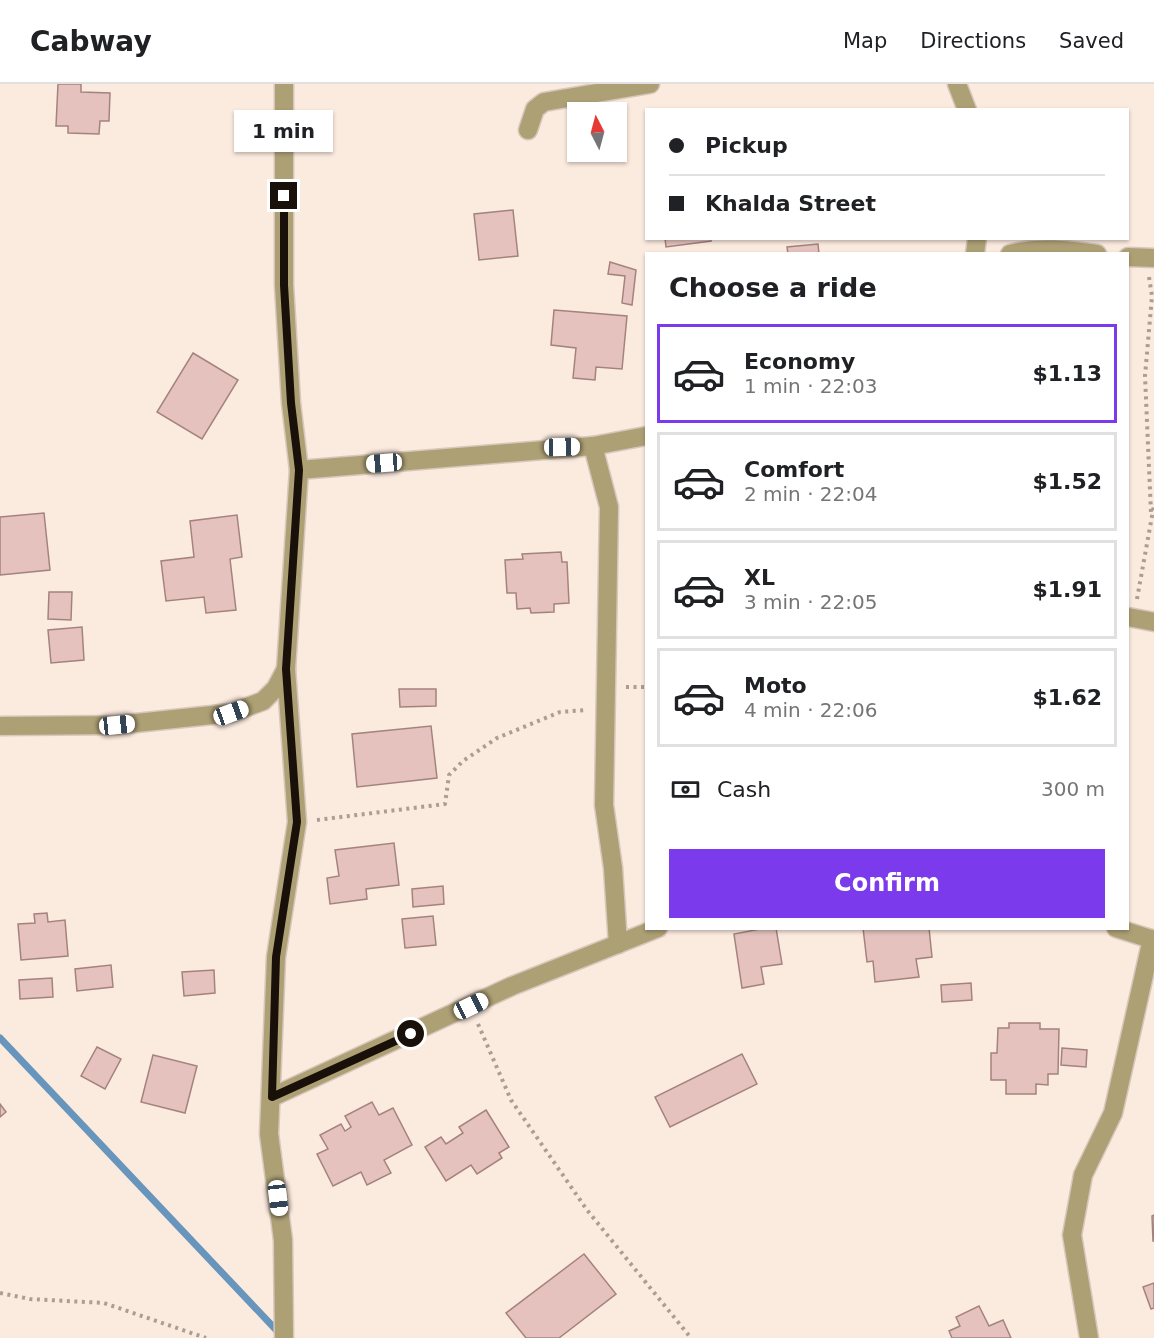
<!DOCTYPE html>
<meta charset="utf-8">
<style>
:root{--surface:#fff;--page:#f6f6f6;--text:#202124;--muted:#757577;--line:#e0e0e0;--accent:#7c3aed}
body{margin:0;font-family:"DejaVu Sans",sans-serif;background:var(--page);color:var(--text);height:100vh;display:flex;flex-direction:column;font-size:22px;white-space:nowrap}
*{box-sizing:border-box;margin:0}
p{font-size:20px;color:var(--muted)}
.icon{flex:none;width:33px;height:33px;fill:none;stroke:currentColor;stroke-width:2;stroke-linecap:round;stroke-linejoin:round}
.map{position:relative;flex:1;overflow:hidden}
.details{position:absolute;left:645px;top:168px;width:484px;height:678px;display:flex;flex-direction:column;background:var(--surface);border-radius:0px;box-shadow:0 2px 4px #0004}
.details>*{flex:none}
.top-card{position:absolute;left:645px;top:24px;width:484px;height:132px;border-radius:0px;box-shadow:0 2px 4px #0004;display:grid;align-content:center;height:132px;padding:0 24px;background:var(--surface)}
.needle{width:39px;rotate:354deg}
.controls{position:absolute;left:567px;top:18px;display:grid;gap:12px}
.controls a{display:grid;place-items:center;width:60px;height:60px;border-radius:0px;background:var(--surface);box-shadow:0 2px 4px #0004;font-size:30px}
.end{position:absolute;width:27px;height:27px;margin:-14px;border:8px solid #191009;background:#fff;box-shadow:0 0 0 3px #fff}
.from{border-radius:50%}
.bubble{position:absolute;height:42px;border-radius:0px;background:var(--surface);box-shadow:0 2px 4px #0004;font-size:20px;font-weight:700;line-height:42px;text-align:center}
.car{position:absolute;width:18px;height:36px;margin:-18px -9px;border-radius:8px;box-shadow:0 0 4px 2px #0007;background:linear-gradient(#fff 24%,#345 0 40%,#fff 0 76%,#345 0 86%,#fff 0)}
.top-card b{display:flex;align-items:center;gap:21px;height:57px;font-size:22px}
.top-card b+b{border-top:2px solid var(--line)}
.top-card i{width:15px;height:15px;background:var(--text)}
ul{padding:0;list-style:none}
li{display:flex;align-items:center;gap:18px;height:99px;margin:0 12px 9px;padding:0 12px;border:3px solid var(--line);border-radius:0px}
li div{flex:1}
li b{display:block;font-size:22px}
li em{font-style:normal;font-weight:700}
li.current{border-color:var(--accent)}
li>.icon{width:54px;height:54px;stroke-width:1.5}
h2{padding:0 24px;font-size:27px;line-height:72px}
.pay{display:flex;align-items:center;gap:15px;height:66px;padding:0 24px;font-size:22px}
.pay p{margin-inline-start:auto}
.button{display:flex;gap:12px;margin-top:auto;padding:12px 24px}
.button a{flex:1;height:69px;border-radius:0px;background:var(--accent);color:#fff;font-size:24px;font-weight:700;line-height:69px;text-align:center}
header{display:flex;align-items:center;gap:36px;box-sizing:border-box;height:84px;padding:0 30px;background:var(--surface);border-bottom:2px solid var(--line)}
header strong{font-size:28px}
nav{display:flex;gap:33px;margin-inline-start:auto;font-size:21px}
.map>svg:first-child{display:block}
</style>
<header>
<strong>Cabway</strong>
<nav><a>Map</a><a>Directions</a><a>Saved</a></nav>
</header>
<div class="map">
<svg width="1154" height="1254" viewBox="0 0 1154 1254">
<rect width="100%" height="100%" fill="#fbeade"/>
<g fill="none" stroke-linecap="round" stroke-linejoin="round">
<polyline stroke="#6795bb" stroke-width="7" points="0,954 280,1250"/>
</g>
<g fill="#e5c2bd" stroke="#a4837f" stroke-width="1.5">
<polygon points="58,0 81,0 81,8 110,9 109,37 100,37 99,50 68,49 68,42 56,42"/>
<polygon points="513,126 518,172 479,176 474,130"/>
<polygon points="665,154 711,154 711,157 666,163"/>
<polygon points="818,160 819,170 788,170 787,163"/>
<polygon points="610,178 636,186 632,221 622,219 625,192 608,190"/>
<polygon points="554,226 627,232 622,285 596,283 595,296 573,294 576,264 551,261"/>
<polygon points="193,269 238,296 202,355 157,328"/>
<polygon points="44,429 50,486 0,491 0,433"/>
<polygon points="237,431 242,473 230,475 236,526 206,529 204,513 166,517 161,477 194,473 190,437"/>
<polygon points="561,468 562,478 567,478 569,519 554,520 554,528 531,529 530,524 517,525 516,509 507,509 505,476 523,475 522,470"/>
<polygon points="49,508 72,508 71,536 48,535"/>
<polygon points="82,543 84,576 51,579 48,546"/>
<polygon points="399,605 436,605 436,622 400,623"/>
<polygon points="431,642 437,694 357,703 352,650"/>
<polygon points="394,759 399,801 366,805 367,815 330,820 327,794 339,792 335,766"/>
<polygon points="443,802 444,820 413,823 412,805"/>
<polygon points="47,829 48,838 65,836 68,872 21,876 18,840 35,839 34,830"/>
<polygon points="433,832 436,861 405,864 402,835"/>
<polygon points="765,844 776,844 782,880 761,883 764,900 742,904 734,850"/>
<polygon points="863,844 929,844 932,873 916,875 919,893 875,898 873,877 867,878"/>
<polygon points="111,881 113,903 77,907 75,885"/>
<polygon points="214,886 215,909 184,912 182,888"/>
<polygon points="52,894 53,913 20,915 19,896"/>
<polygon points="971,899 972,916 942,918 941,901"/>
<polygon points="1009,939 1040,939 1040,945 1059,945 1058,990 1048,990 1048,1001 1036,1000 1036,1010 1006,1010 1006,996 991,996 991,969 997,969 998,944 1009,944"/>
<polygon points="97,963 121,975 105,1005 81,992"/>
<polygon points="1062,964 1087,966 1086,983 1061,981"/>
<polygon points="742,970 757,1000 670,1043 655,1013"/>
<polygon points="153,971 197,982 185,1029 141,1018"/>
<polygon points="372,1018 379,1031 393,1024 412,1061 384,1076 391,1089 367,1101 361,1088 333,1102 317,1070 328,1065 320,1051 341,1040 345,1047 351,1043 345,1032"/>
<polygon points="0,1020 6,1028 0,1033"/>
<polygon points="486,1026 509,1063 499,1069 502,1074 477,1090 471,1081 446,1097 425,1063 441,1053 446,1060 463,1049 459,1043"/>
<polygon points="1154,1131 1154,1157 1153,1157 1152,1132"/>
<polygon points="584,1170 616,1210 559,1254 526,1254 506,1229"/>
<polygon points="1154,1199 1154,1224 1151,1225 1143,1203"/>
<polygon points="979,1222 989,1242 1003,1236 1011,1254 952,1254 949,1247 960,1242 956,1233"/>
</g>
<g fill="none" stroke-linecap="round" stroke-linejoin="round">
<g stroke="#d7c7bc" stroke-width="21">
<g id="street">
<polyline points="284,0 284,201 291,319 299,386 286,585 297,738 276,873 269,1050 283,1156 284,1254"/>
<polyline points="957,0 967,26"/>
<polyline points="528,46 535,25 544,18 650,0"/>
<polyline points="975,170 977,154"/>
<path d="M1010 170C1038 162 1069 166 1097 170"/>
<polyline points="1128,173 1154,174"/>
<polyline points="593,362 609,423 604,721 613,784 618,860"/>
<polyline points="299,386 593,362 646,352"/>
<polyline points="1128,533 1154,538"/>
<polyline points="0,642 117,641 231,629 263,617 276,604 286,585"/>
<polyline points="1116,844 1154,856"/>
<polyline points="272,1013 512,902 658,844"/>
<polyline points="1089,1254 1072,1151 1083,1091 1113,1029 1152,855"/>
</g>
</g>
<g stroke="#ab9d93" stroke-width="4" stroke-dasharray="3 4.5" stroke-linecap="butt">
<polyline points="1149,193 1152,212 1145,292 1151,429"/>
<polyline points="1137,515 1154,421"/>
<polyline points="626,603 646,603"/>
<polyline points="317,736 445,720 449,691 463,677 497,654 560,628 587,626"/>
<polyline points="478,940 511,1016 587,1126 691,1254"/>
<polyline points="0,1209 30,1215 104,1219 206,1254"/>
</g>
<use href="#street" stroke="#aea075" stroke-width="18"/>
</g>
<g fill="none" stroke-linecap="round" stroke-linejoin="round">
<polyline stroke="#191009" stroke-width="8" points="284,112 284,201 291,319 299,386 286,585 297,738 276,873 272,1013 411,950"/>
</g>
</svg>
<div class="controls">
<a><svg class="needle" viewBox="-14 -14 28 28"><path d="M0-13l5 13h-10z" fill="#e53935"/><path d="M0 13l5-13h-10z" fill="#757577"/></svg></a>
</div>
<i class="end from" style="left:411px;top:950px"></i>
<i class="end" style="left:284px;top:112px"></i>
<div class="bubble" style="left:234px;top:26px;width:99px">1 min</div>
<i class="car" style="left:562px;top:363px;rotate:89deg"></i>
<i class="car" style="left:384px;top:379px;rotate:266deg"></i>
<i class="car" style="left:231px;top:629px;rotate:70deg"></i>
<i class="car" style="left:117px;top:641px;rotate:84deg"></i>
<i class="car" style="left:471px;top:922px;rotate:64deg"></i>
<i class="car" style="left:278px;top:1114px;rotate:173deg"></i>
<div class="top-card">
<b><i class="from"></i>Pickup</b>
<b><i></i>Khalda Street</b>
</div>
<section class="details">
<h2>Choose a ride</h2>
<ul>
<li class="current"><svg class="icon" aria-label="car" viewBox="0 0 24 24"><path d="M5 17H2v-5l4-1 3-4h7l3 4 3 1v5h-3M9 17h6M6 11h13"/><circle cx="7" cy="17" r="2"/><circle cx="17" cy="17" r="2"/></svg><div><b>Economy</b><p>1 min · 22:03</p></div><em>$1.13</em></li>
<li><svg class="icon" aria-label="car" viewBox="0 0 24 24"><path d="M5 17H2v-5l4-1 3-4h7l3 4 3 1v5h-3M9 17h6M6 11h13"/><circle cx="7" cy="17" r="2"/><circle cx="17" cy="17" r="2"/></svg><div><b>Comfort</b><p>2 min · 22:04</p></div><em>$1.52</em></li>
<li><svg class="icon" aria-label="car" viewBox="0 0 24 24"><path d="M5 17H2v-5l4-1 3-4h7l3 4 3 1v5h-3M9 17h6M6 11h13"/><circle cx="7" cy="17" r="2"/><circle cx="17" cy="17" r="2"/></svg><div><b>XL</b><p>3 min · 22:05</p></div><em>$1.91</em></li>
<li><svg class="icon" aria-label="car" viewBox="0 0 24 24"><path d="M5 17H2v-5l4-1 3-4h7l3 4 3 1v5h-3M9 17h6M6 11h13"/><circle cx="7" cy="17" r="2"/><circle cx="17" cy="17" r="2"/></svg><div><b>Moto</b><p>4 min · 22:06</p></div><em>$1.62</em></li>
</ul>
<div class="pay"><svg class="icon" aria-label="cash" viewBox="0 0 24 24"><path d="M3 7h18v10H3z"/><circle cx="12" cy="12" r="2"/></svg>Cash<p>300 m</p></div>
<div class="button"><a>Confirm</a></div>
</section>
</div>
